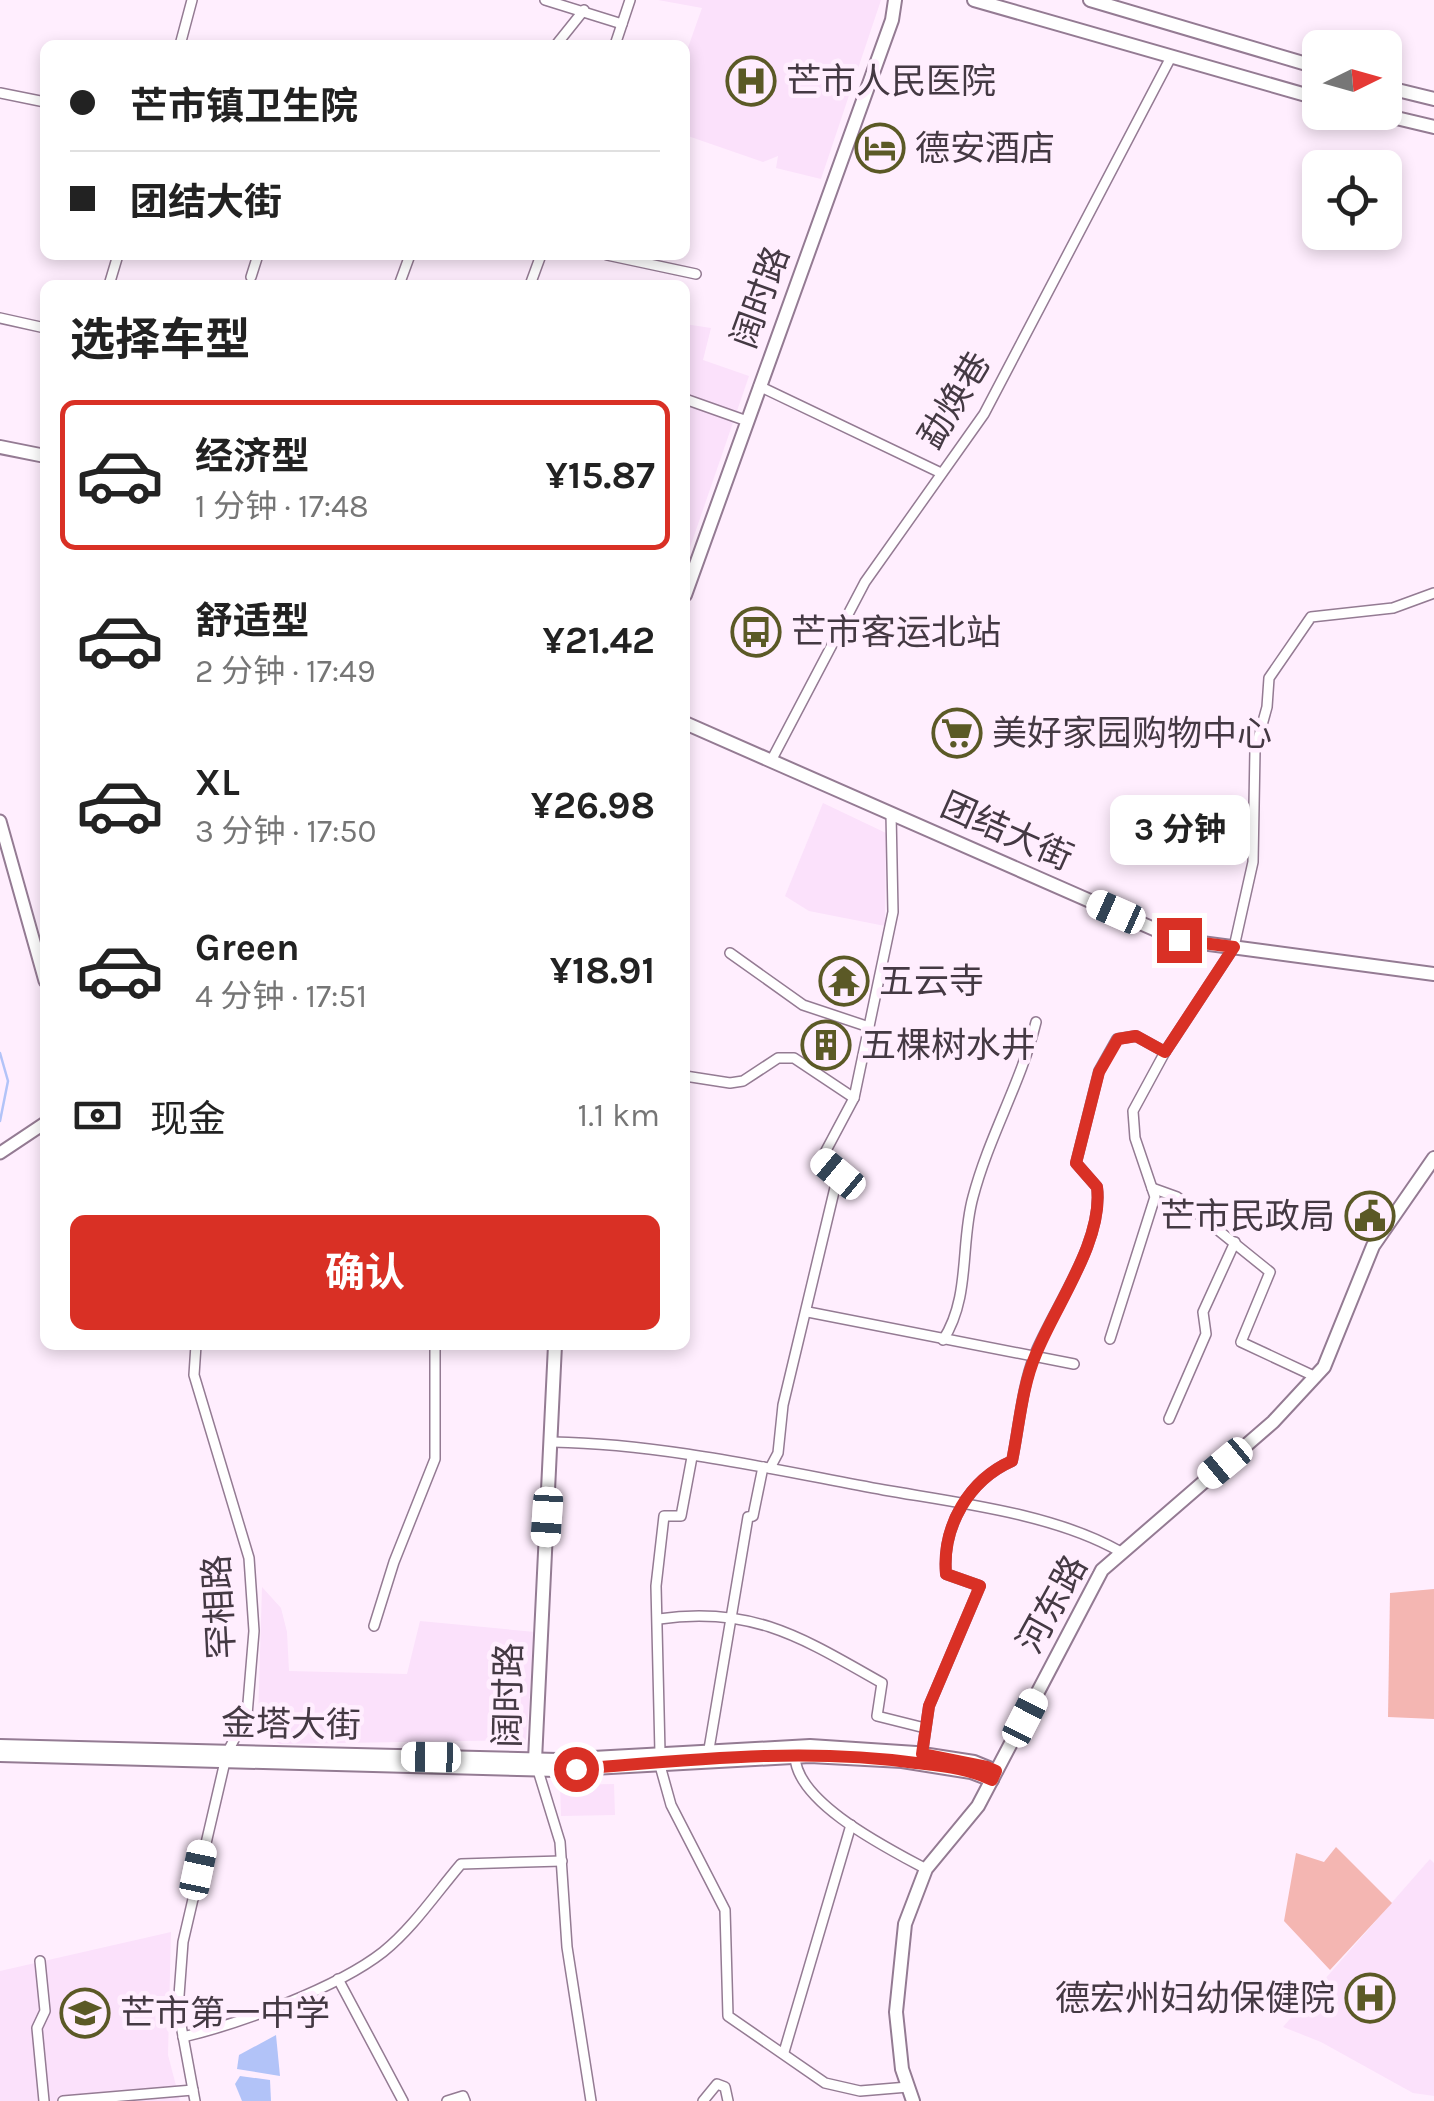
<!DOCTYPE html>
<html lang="zh">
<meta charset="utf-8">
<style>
:root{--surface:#fff;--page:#f6f6f6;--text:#222;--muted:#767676;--line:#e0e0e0;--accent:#d93025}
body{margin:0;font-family:Karla,"Noto Sans SC",sans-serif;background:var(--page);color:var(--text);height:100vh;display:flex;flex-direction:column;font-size:38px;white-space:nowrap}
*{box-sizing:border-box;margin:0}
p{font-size:32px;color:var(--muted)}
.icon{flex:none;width:55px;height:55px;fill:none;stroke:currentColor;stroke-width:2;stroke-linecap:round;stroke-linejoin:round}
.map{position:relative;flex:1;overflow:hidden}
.drawer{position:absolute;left:40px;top:280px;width:650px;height:1070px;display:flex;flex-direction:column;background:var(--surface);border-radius:15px;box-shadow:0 5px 15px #0003}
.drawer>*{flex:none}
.top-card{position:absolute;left:40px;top:40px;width:650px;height:220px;border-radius:15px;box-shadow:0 5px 15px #0003;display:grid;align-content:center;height:220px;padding:0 30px;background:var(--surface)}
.needle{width:65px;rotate:85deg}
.buttons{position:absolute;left:1302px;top:30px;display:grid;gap:20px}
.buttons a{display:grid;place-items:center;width:100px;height:100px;border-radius:15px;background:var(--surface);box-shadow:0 5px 15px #0003;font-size:50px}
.end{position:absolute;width:45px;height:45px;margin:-22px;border:12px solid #d93025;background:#fff;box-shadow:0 0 0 5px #fff}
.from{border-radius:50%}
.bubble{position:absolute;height:70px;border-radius:15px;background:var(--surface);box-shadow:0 5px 15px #0003;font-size:32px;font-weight:700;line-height:70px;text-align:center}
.car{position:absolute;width:30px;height:60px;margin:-30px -15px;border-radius:12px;box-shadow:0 0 8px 2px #0007;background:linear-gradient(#fff 24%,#345 0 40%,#fff 0 76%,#345 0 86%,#fff 0)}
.top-card b{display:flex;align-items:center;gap:35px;height:95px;font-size:38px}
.top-card b+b{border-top:2px solid var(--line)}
.top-card i{width:25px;height:25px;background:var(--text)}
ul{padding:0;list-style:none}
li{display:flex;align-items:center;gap:30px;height:150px;margin:0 20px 15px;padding:0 10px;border:5px solid transparent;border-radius:15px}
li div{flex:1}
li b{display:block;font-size:38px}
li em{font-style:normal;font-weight:700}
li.current{border-color:var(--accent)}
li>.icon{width:90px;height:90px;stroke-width:1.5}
h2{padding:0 30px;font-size:45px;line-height:120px}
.pay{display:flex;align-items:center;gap:25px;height:110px;padding:0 30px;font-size:38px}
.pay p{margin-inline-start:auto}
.primary-button{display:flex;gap:20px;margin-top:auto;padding:20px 30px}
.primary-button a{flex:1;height:115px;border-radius:15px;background:var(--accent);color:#fff;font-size:40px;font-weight:700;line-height:115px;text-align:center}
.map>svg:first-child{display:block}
</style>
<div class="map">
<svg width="1434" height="2101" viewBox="0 0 1434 2101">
<rect width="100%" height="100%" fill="#ffeefe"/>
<g fill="#fbe1fb">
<polygon points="658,0 881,0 821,179 776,168 778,156 763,162 685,135 685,56 702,8"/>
<polygon points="685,324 711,328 703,360 749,376 685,562"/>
<polygon points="823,803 886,833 885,926 809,911 785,896"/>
<polygon points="262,1587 281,1608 287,1632 289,1671 407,1674 420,1621 535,1632 526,1740 280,1744 269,1738 258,1720"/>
<polygon points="614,1784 615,1815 561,1816 560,1785"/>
<polygon points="1430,1859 1434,1863 1434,2096 1413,2093 1321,2042 1283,2027"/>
<polygon points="171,1932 168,2055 180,2101 0,2101 0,1971"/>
</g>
<g fill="#f4b6b2">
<polygon points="1434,1589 1434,1719 1388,1717 1390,1593"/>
<polygon points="1336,1847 1392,1903 1330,1970 1284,1921 1296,1853 1324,1862"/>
</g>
<g fill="#b2c3f8">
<polygon points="276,2035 280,2076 237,2069 239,2055"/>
<polygon points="240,2076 270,2080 271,2101 242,2101 235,2084"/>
</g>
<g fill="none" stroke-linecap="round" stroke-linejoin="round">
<polyline stroke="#b2c3f8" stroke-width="2.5" points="0,1053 8,1081 0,1121"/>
<g stroke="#947b93" stroke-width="12">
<g id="minor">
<polyline points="545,0 622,24"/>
<polyline points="180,45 192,0"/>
<polyline points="556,45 584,10"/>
<polyline points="615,45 630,0"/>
<polyline points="0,93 45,102"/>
<polyline points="607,255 696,274"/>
<polyline points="251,277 258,255"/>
<polyline points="109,285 118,255"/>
<polyline points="399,285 410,255"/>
<polyline points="530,285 541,255"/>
<polyline points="0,318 45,328"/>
<polyline points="759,386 941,473"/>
<polyline points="685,399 747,421"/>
<polyline points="771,761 865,582 984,414 1170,59"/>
<polyline points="730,953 803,1005 869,1027"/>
<polyline points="685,1076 730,1083 743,1081 778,1058 794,1058 854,1098"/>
<polyline points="1152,1188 1177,1197 1270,1272 1241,1342 1316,1377"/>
<polyline points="808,1312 1074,1364"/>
<polyline points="1110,1339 1155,1197 1135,1138 1133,1111 1165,1052 1234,947 1253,862 1255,750 1267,707 1269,678 1311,617 1393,608 1434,593"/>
<path d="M943 1340C971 1297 960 1243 973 1197 989 1136 1021 1083 1036 1022"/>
<polyline points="1169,1419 1206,1334 1203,1312 1235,1242"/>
<path d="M553 1442C664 1444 775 1470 884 1490 959 1503 1054 1514 1119 1551"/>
<polyline points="770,1468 778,1453 783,1405 838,1175 821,1160 854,1098 893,912 891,813"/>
<path d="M659 1619C753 1605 804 1639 882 1683L877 1716 925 1728"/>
<polyline points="374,1626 394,1562 435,1459 435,1345"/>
<polyline points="709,1749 748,1517 753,1516 763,1467"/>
<polyline points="660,1753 656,1586 664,1516 681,1516 692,1457"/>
<path d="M922 1754 929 1706 980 1586 946 1574C942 1526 969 1480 1012 1461 1019 1427 1022 1386 1035 1354 1055 1306 1104 1240 1097 1187L1076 1163 1099 1071 1117 1039 1136 1036 1165 1052"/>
<path d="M795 1756C796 1803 889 1849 926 1869"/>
<polyline points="659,1762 671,1805 725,1910 728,2016 825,2083 860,2091 908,2087"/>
<polyline points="536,1764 560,1842 567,1947 591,2101"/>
<polyline points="40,1961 45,2011 37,2028 44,2101"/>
<polyline points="338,1979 403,2101"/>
<path d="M183 2037C239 2024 337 1988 383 1952 413 1928 437 1892 461 1864L562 1861"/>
<polyline points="784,2052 851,1825"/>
<polyline points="63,2101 193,2090"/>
<polyline points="195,2101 178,2009 183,1942 227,1753 247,1715 254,1631 249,1558 194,1375 196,1345"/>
<polyline points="447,2101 463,2096 465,2101"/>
<polyline points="703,2101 717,2084 725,2087 728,2101"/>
</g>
</g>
<g stroke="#947b93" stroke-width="15">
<g id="tertiary">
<polyline points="0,821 45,981"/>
<polyline points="0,1153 45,1123"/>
</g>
</g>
<g stroke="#947b93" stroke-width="16">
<g id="secondary">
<polyline points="974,0 1320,99"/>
<polyline points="1090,0 1320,68"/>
<polyline points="1385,87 1434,99"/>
<polyline points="1371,112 1434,127"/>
<polyline points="0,447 45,456"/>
<polyline points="685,595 892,20 895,0"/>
<polyline points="685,723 1179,940 1434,974"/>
<polyline points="0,1746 557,1760 810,1746 916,1753 974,1762 996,1771"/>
<polyline points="0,1755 557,1770 810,1756 902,1761 971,1772 992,1780"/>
<polyline points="535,1760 555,1345"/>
<polyline points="913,2101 902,2069 896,2012 905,1924 926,1869 978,1806 1102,1570 1273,1422 1324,1367 1373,1246 1434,1158"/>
</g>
</g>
<use href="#minor" stroke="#fff" stroke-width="9"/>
<use href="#tertiary" stroke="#fff" stroke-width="11"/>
<use href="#secondary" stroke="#fff" stroke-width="12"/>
</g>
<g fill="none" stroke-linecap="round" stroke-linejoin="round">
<path stroke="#d93025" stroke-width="12" d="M576 1769C689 1760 803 1747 916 1763 942 1766 968 1768 992 1780L996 1771 987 1767 922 1754 929 1706 980 1586 946 1574C942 1526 969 1480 1012 1461 1019 1427 1022 1386 1036 1354 1055 1306 1104 1240 1097 1187L1076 1163 1099 1072 1118 1039 1136 1036 1165 1052 1234 947 1179 940"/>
</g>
<defs>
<g id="hospital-ring" transform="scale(2.5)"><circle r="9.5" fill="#ffeefe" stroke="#5b5926" stroke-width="1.5"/><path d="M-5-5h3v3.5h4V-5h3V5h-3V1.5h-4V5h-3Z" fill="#5b5926"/></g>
<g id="hotel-ring" transform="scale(2.5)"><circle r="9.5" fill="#ffeefe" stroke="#5b5926" stroke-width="1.5"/><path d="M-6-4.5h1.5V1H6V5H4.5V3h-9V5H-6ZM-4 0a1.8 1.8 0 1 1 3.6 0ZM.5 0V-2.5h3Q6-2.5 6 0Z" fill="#5b5926"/></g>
<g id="bus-ring" transform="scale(2.5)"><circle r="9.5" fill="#ffeefe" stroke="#5b5926" stroke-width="1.5"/><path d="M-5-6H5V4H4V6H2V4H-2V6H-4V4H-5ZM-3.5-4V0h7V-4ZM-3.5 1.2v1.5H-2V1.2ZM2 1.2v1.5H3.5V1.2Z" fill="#5b5926"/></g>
<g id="supermarket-ring" transform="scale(2.5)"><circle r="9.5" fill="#ffeefe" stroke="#5b5926" stroke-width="1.5"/><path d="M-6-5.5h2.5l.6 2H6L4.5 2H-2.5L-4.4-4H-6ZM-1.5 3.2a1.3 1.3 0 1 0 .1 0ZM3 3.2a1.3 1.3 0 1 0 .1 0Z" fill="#5b5926"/></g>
<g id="temple-ring" transform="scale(2.5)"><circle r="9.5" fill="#ffeefe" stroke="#5b5926" stroke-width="1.5"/><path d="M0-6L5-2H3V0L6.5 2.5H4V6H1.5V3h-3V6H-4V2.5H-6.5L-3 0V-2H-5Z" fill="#5b5926"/></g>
<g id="building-ring" transform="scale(2.5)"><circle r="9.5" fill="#ffeefe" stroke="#5b5926" stroke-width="1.5"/><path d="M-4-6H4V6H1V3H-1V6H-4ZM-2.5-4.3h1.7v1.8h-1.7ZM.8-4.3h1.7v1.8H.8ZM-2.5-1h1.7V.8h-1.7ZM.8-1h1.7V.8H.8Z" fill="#5b5926"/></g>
<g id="civic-ring" transform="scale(2.5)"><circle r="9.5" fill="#ffeefe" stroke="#5b5926" stroke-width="1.5"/><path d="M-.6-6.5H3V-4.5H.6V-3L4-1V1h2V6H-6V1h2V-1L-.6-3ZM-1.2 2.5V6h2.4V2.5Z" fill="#5b5926"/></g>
<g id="school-ring" transform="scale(2.5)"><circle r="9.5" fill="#ffeefe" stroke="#5b5926" stroke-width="1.5"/><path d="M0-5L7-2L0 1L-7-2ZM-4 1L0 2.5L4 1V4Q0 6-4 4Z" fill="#5b5926"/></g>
</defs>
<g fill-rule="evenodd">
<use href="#hospital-ring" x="751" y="81"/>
<use href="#hotel-ring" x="880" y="148"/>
<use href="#bus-ring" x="756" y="632"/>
<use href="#supermarket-ring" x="957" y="733"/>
<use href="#temple-ring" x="844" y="981"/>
<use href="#building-ring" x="826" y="1045"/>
<use href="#civic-ring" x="1370" y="1216"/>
<use href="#hospital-ring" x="1370" y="1998"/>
<use href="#school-ring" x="85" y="2013"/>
</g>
<g text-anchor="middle" stroke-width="9" stroke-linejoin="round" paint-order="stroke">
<g font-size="35" fill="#443943" stroke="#ffeefe" text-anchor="start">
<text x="786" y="93">芒市人民医院</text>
<text x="915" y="160">德安酒店</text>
<text x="791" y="644">芒市客运北站</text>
<text x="992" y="745">美好家园购物中心</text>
<text x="879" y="993">五云寺</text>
<text x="861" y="1057">五棵树水井</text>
<text x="1335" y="1228" text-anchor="end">芒市民政局</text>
<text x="1335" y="2010" text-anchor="end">德宏州妇幼保健院</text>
<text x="120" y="2025">芒市第一中学</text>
</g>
<g font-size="35" fill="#443943" stroke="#ffeefe">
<text transform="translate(760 297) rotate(-70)" y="12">阔时路</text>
<text transform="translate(954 400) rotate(-59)" y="12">勐焕巷</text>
<text transform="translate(1007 831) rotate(24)" y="12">团结大街</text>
<text transform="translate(1052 1604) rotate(-61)" y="12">河东路</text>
<text transform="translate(219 1607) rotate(-93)" y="12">罕相路</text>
<text transform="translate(508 1695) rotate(-89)" y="12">阔时路</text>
<text transform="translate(291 1724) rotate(1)" y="12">金塔大街</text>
</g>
</g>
</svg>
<div class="buttons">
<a><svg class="needle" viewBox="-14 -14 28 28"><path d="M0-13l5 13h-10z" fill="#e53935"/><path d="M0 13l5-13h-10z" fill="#767676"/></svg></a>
<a><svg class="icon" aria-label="locate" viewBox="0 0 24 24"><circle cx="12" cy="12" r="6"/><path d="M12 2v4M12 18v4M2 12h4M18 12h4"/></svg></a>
</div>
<i class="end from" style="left:576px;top:1769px"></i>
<i class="end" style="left:1179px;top:940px"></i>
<div class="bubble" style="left:1110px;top:795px;width:140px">3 分钟</div>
<i class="car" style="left:1116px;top:912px;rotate:294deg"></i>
<i class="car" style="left:838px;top:1174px;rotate:310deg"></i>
<i class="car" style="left:1225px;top:1463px;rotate:230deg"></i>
<i class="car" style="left:547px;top:1517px;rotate:184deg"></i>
<i class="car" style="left:1025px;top:1718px;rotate:27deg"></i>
<i class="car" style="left:431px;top:1757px;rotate:271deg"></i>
<i class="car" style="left:198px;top:1870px;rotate:12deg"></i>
<div class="top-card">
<b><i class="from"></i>芒市镇卫生院</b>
<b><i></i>团结大街</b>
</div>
<section class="drawer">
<h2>选择车型</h2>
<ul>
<li class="current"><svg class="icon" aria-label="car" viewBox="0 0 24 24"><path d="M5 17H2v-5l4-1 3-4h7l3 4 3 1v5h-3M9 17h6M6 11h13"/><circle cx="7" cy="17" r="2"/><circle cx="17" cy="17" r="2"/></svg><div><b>经济型</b><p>1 分钟 · 17:48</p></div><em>¥15.87</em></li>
<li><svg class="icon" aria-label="car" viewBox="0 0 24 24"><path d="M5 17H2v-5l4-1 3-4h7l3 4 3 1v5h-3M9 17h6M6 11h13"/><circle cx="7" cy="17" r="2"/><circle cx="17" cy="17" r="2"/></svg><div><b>舒适型</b><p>2 分钟 · 17:49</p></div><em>¥21.42</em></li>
<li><svg class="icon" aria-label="car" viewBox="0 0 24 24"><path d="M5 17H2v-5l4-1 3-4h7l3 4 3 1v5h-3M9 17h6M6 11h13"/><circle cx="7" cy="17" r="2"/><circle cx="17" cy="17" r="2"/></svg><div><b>XL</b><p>3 分钟 · 17:50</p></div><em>¥26.98</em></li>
<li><svg class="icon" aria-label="car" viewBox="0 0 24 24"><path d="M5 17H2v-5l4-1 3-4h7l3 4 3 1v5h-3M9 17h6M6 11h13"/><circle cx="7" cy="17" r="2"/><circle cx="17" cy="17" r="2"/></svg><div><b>Green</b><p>4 分钟 · 17:51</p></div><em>¥18.91</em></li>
</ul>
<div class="pay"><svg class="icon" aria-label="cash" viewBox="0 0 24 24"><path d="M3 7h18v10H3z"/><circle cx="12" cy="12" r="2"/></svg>现金<p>1.1 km</p></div>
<div class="primary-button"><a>确认</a></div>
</section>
</div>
